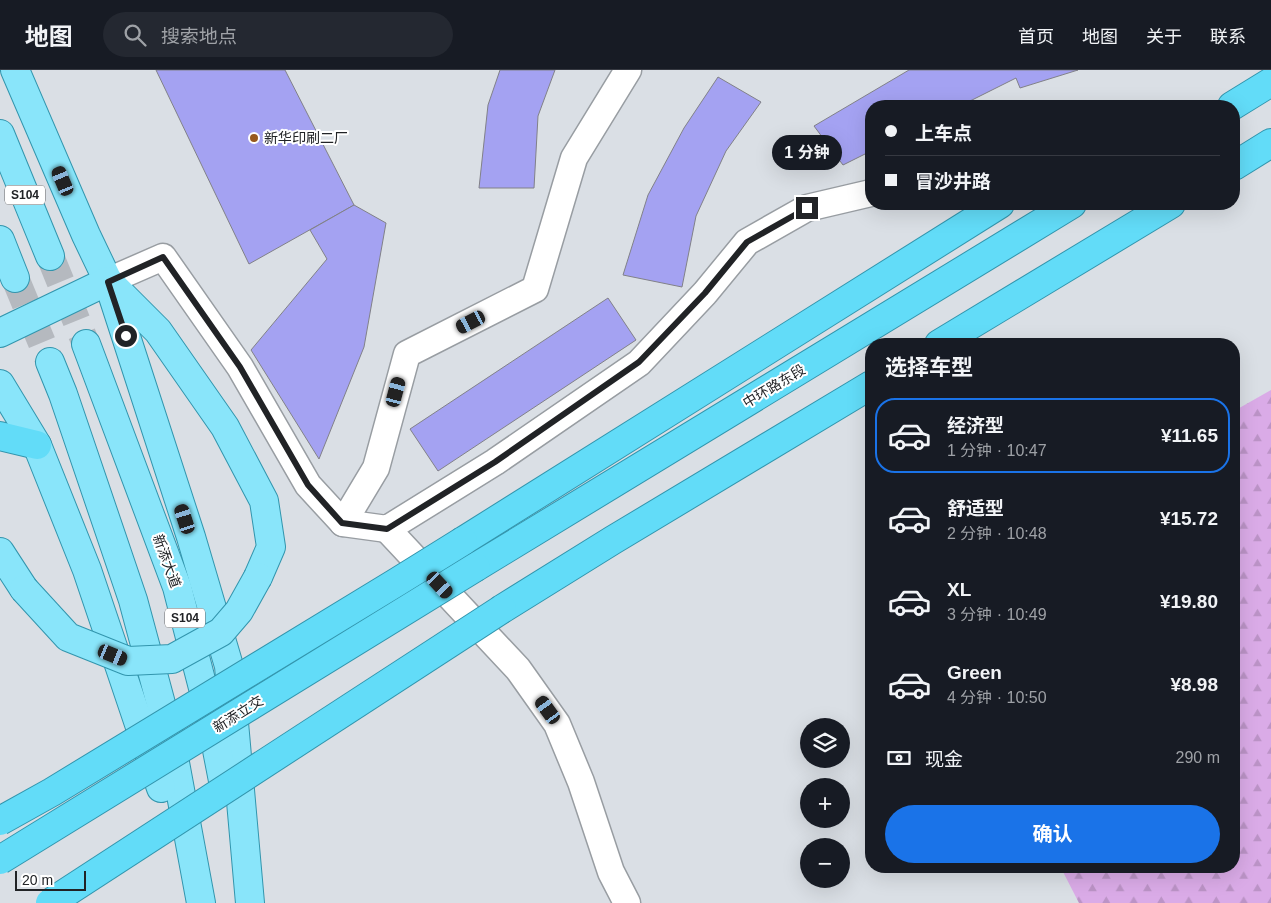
<!DOCTYPE html>
<html lang="zh">
<meta charset="utf-8">
<style>
:root{--surface:#171b24;--page:#242831;--text:#f1f3f6;--muted:#9ea1a6;--line:#363941;--accent:#1a73e8}
body{margin:0;font-family:Helvetica,"Noto Sans SC",sans-serif;background:var(--page);color:var(--text);height:100vh;display:flex;flex-direction:column;font-size:19px;white-space:nowrap}
*{box-sizing:border-box;margin:0}
p{font-size:16px;color:var(--muted)}
.icon{flex:none;width:28px;height:28px;fill:none;stroke:currentColor;stroke-width:2;stroke-linecap:round;stroke-linejoin:round}
.map{position:relative;flex:1;overflow:hidden}
.drawer{position:absolute;left:865px;top:268px;width:375px;height:535px;display:flex;flex-direction:column;background:var(--surface);border-radius:20px;box-shadow:0 5px 20px #0002}
.drawer>*{flex:none}
.guide{position:absolute;left:865px;top:30px;width:375px;height:110px;border-radius:20px;box-shadow:0 5px 20px #0002;display:grid;align-content:center;height:110px;padding:0 20px;background:var(--surface)}
.controls{position:absolute;left:800px;top:648px;display:grid;gap:10px}
.controls a{display:grid;place-items:center;width:50px;height:50px;border-radius:50%;background:var(--surface);box-shadow:0 5px 20px #0002;font-size:25px}
.scale{position:absolute;left:15px;bottom:12px;width:71px;box-sizing:border-box;padding-left:5px;border:2px solid #212326;border-top:0;font-size:14px;line-height:18px;white-space:nowrap;color:#212326;-webkit-text-stroke:4px #fff;paint-order:stroke}
.end{position:absolute;width:22px;height:22px;margin:-11px;border:6px solid #212326;background:#fff;box-shadow:0 0 0 2px #fff}
.from{border-radius:50%}
.bubble{position:absolute;height:35px;border-radius:18px;background:var(--surface);box-shadow:0 5px 20px #0002;font-size:16px;font-weight:700;line-height:35px;text-align:center}
.car{position:absolute;width:15px;height:30px;margin:-15px -8px;border-radius:6px;box-shadow:0 0 4px 1px #0007;background:linear-gradient(#222 24%,#8ab4d8 0 40%,#222 0 76%,#8ab4d8 0 86%,#222 0)}
.guide b{display:flex;align-items:center;gap:18px;height:48px;font-size:19px}
.guide b+b{border-top:1px solid var(--line)}
.guide i{width:12px;height:12px;background:var(--text)}
ul{padding:0;list-style:none}
li{display:flex;align-items:center;gap:15px;height:75px;margin:0 10px 8px;padding:0 10px;border:2px solid transparent;border-radius:20px}
li div{flex:1}
li b{display:block;font-size:19px}
li em{font-style:normal;font-weight:700}
li.current{border-color:var(--accent)}
li>.icon{width:45px;height:45px;stroke-width:1.5}
h2{padding:0 20px;font-size:22px;line-height:60px}
.pay{display:flex;align-items:center;gap:12px;height:55px;padding:0 20px;font-size:19px}
.pay p{margin-inline-start:auto}
.button{display:flex;gap:10px;margin-top:auto;padding:10px 20px}
.button a{flex:1;height:58px;border-radius:30px;background:var(--accent);color:#fff;font-size:20px;font-weight:700;line-height:58px;text-align:center}
header{display:flex;align-items:center;gap:30px;box-sizing:border-box;height:70px;padding:0 25px;background:var(--surface);border-bottom:1px solid var(--line)}
header strong{font-size:24px}
nav{display:flex;gap:28px;margin-inline-start:auto;font-size:18px}
.search{width:350px;height:45px;background:var(--page);display:flex;align-items:center;gap:12px;box-sizing:border-box;padding:0 18px;border-radius:28px;color:var(--muted);font-size:19px}
.map>svg:first-child{display:block}
</style>
<header>
<strong>地图</strong>
<div class="search"><svg class="icon" aria-label="search" viewBox="0 0 24 24"><circle cx="10" cy="10" r="6"/><path d="M15 15l6 6"/></svg>搜索地点</div>
<nav><a>首页</a><a>地图</a><a>关于</a><a>联系</a></nav>
</header>
<div class="map">
<svg width="1271" height="833" viewBox="0 0 1271 833">
<defs>
<pattern id="forest-firs" width="22" height="20" patternUnits="userSpaceOnUse" patternTransform="scale(1.25)"><rect width="22" height="20" fill="#daabe7"/><path d="M5 1l3.5 6h-7zM16 11l3.5 6h-7z" fill="#bb93c6"/></pattern>
</defs>
<rect width="100%" height="100%" fill="#dadfe5"/>
<polygon fill="url(#forest-firs)" points="1271,320 1271,833 1079,833 1060,796 1234,796 1234,341"/>
<g fill="#a4a2f2" stroke="#818188">
<polygon points="156,0 285,0 354,135 249,194"/>
<polygon points="500,0 555,0 538,46 534,118 479,118 488,35"/>
<polygon points="909,0 1078,0 1020,18 1016,8 960,36 871,36 871,81 843,95 814,56"/>
<polygon points="718,7 761,32 726,81 696,146 682,217 623,205 648,125 684,58"/>
<polygon points="354,135 386,153 364,277 319,389 251,280 327,189 310,160"/>
<polygon points="608,228 636,270 438,401 410,359"/>
</g>
<g fill="none" stroke-linecap="round" stroke-linejoin="round">
<g stroke="#b5b9bf" stroke-width="28" stroke-dasharray="28 14" stroke-linecap="butt">
<polyline points="50,186 86,274"/>
<polyline points="15,208 50,292"/>
</g>
<g stroke="#989da2" stroke-width="29">
<g id="minor">
<polyline points="108,211 163,187 240,297 308,415 343,453 387,459 495,392 639,293 705,223 747,172 807,138 871,123"/>
<polyline points="343,453 376,398 407,284 535,219 574,88 628,0"/>
<polyline points="387,459 518,599 557,654 581,712 611,802 627,833"/>
</g>
</g>
<g stroke="#3295ad" stroke-width="30">
<g id="primary">
<polyline points="15,0 86,165 108,211 191,467 229,596 250,833"/>
<polyline points="0,64 50,186"/>
<polyline points="0,170 15,208"/>
<polyline points="0,263 108,211 158,261 225,357 264,431 271,477 258,507"/>
<polyline points="86,274 177,517 211,649 224,716"/>
<polyline points="50,292 63,324 133,530 171,671 201,833"/>
<polyline points="0,314 37,375 87,500 140,657 161,718"/>
<polyline points="0,482 24,519"/>
</g>
</g>
<g stroke="#3295ad" stroke-width="30">
<g id="trunk">
<polyline points="1232,36 1271,12"/>
<polyline points="1234,96 1271,73"/>
<polyline points="939,274 1171,134"/>
<polyline points="0,366 37,375"/>
<polyline points="463,471 1000,134"/>
<polyline points="476,497 1072,134"/>
<polyline points="502,539 613,470 871,315"/>
</g>
</g>
<use href="#minor" stroke="#fff" stroke-width="26"/>
<use href="#primary" stroke="#89e5fa" stroke-width="28"/>
<use href="#trunk" stroke="#62dcf8" stroke-width="28"/>
<g stroke="#3295ad" stroke-width="30" stroke-linecap="butt">
<polyline id="primary-bridge" points="24,519 68,567 128,591 172,589 221,562 239,541 258,507"/>
</g>
<g stroke="#3295ad" stroke-width="30" stroke-linecap="butt">
<g id="trunk-bridge">
<polyline points="0,751 52,722 397,512 463,471"/>
<polyline points="0,790 476,497"/>
<polyline points="50,833 502,539"/>
</g>
</g>
<use href="#primary-bridge" stroke="#89e5fa" stroke-width="28"/>
<use href="#trunk-bridge" stroke="#62dcf8" stroke-width="28"/>
</g>
<g fill="none" stroke-linecap="round" stroke-linejoin="round">
<polyline stroke="#212326" stroke-width="6" points="126,266 108,212 163,187 240,297 308,415 342,453 387,459 495,392 639,292 705,223 747,172 807,138"/>
</g>
<circle fill="#97591e" stroke="#fff" stroke-width="2" cx="254" cy="68" r="5"/>
<g text-anchor="middle" stroke-width="4" stroke-linejoin="round" paint-order="stroke">
<g fill="#fff" stroke="#646567" stroke-width="1">
<rect x="5" y="115.5" width="40" height="19" rx="4"/>
<rect x="165" y="538.5" width="40" height="19" rx="4"/>
</g>
<g font-size="12" font-weight="bold" fill="#212326">
<text x="25" y="129">S104</text>
<text x="185" y="552">S104</text>
</g>
<g font-size="14" fill="#212326" stroke="#fff" text-anchor="start">
<text x="264" y="73">新华印刷二厂</text>
</g>
<g font-size="14" fill="#212326" stroke="#fff">
<text transform="translate(774 316) rotate(-31)" y="5">中环路东段</text>
<text transform="translate(167 491) rotate(70)" y="5">新添大道</text>
<text transform="translate(238 644) rotate(-32)" y="5">新添立交</text>
</g>
</g>
</svg>
<div class="controls">
<a><svg class="icon" aria-label="layers" viewBox="0 0 24 24"><path d="M12 4l9 5-9 5-9-5zM3 14l9 5 9-5"/></svg></a>
<a>+</a>
<a>−</a>
</div>
<div class="scale">20 m</div>
<i class="end from" style="left:126px;top:266px"></i>
<i class="end" style="left:807px;top:138px"></i>
<div class="bubble" style="left:772px;top:65px;width:70px">1 分钟</div>
<i class="car" style="left:63px;top:111px;rotate:337deg"></i>
<i class="car" style="left:471px;top:252px;rotate:243deg"></i>
<i class="car" style="left:396px;top:322px;rotate:15deg"></i>
<i class="car" style="left:185px;top:449px;rotate:342deg"></i>
<i class="car" style="left:440px;top:515px;rotate:137deg"></i>
<i class="car" style="left:113px;top:585px;rotate:112deg"></i>
<i class="car" style="left:548px;top:640px;rotate:324deg"></i>
<div class="guide">
<b><i class="from"></i>上车点</b>
<b><i></i>冒沙井路</b>
</div>
<section class="drawer">
<h2>选择车型</h2>
<ul>
<li class="current"><svg class="icon" aria-label="car" viewBox="0 0 24 24"><path d="M5 17H2v-5l4-1 3-4h7l3 4 3 1v5h-3M9 17h6M6 11h13"/><circle cx="7" cy="17" r="2"/><circle cx="17" cy="17" r="2"/></svg><div><b>经济型</b><p>1 分钟 · 10:47</p></div><em>¥11.65</em></li>
<li><svg class="icon" aria-label="car" viewBox="0 0 24 24"><path d="M5 17H2v-5l4-1 3-4h7l3 4 3 1v5h-3M9 17h6M6 11h13"/><circle cx="7" cy="17" r="2"/><circle cx="17" cy="17" r="2"/></svg><div><b>舒适型</b><p>2 分钟 · 10:48</p></div><em>¥15.72</em></li>
<li><svg class="icon" aria-label="car" viewBox="0 0 24 24"><path d="M5 17H2v-5l4-1 3-4h7l3 4 3 1v5h-3M9 17h6M6 11h13"/><circle cx="7" cy="17" r="2"/><circle cx="17" cy="17" r="2"/></svg><div><b>XL</b><p>3 分钟 · 10:49</p></div><em>¥19.80</em></li>
<li><svg class="icon" aria-label="car" viewBox="0 0 24 24"><path d="M5 17H2v-5l4-1 3-4h7l3 4 3 1v5h-3M9 17h6M6 11h13"/><circle cx="7" cy="17" r="2"/><circle cx="17" cy="17" r="2"/></svg><div><b>Green</b><p>4 分钟 · 10:50</p></div><em>¥8.98</em></li>
</ul>
<div class="pay"><svg class="icon" aria-label="cash" viewBox="0 0 24 24"><path d="M3 7h18v10H3z"/><circle cx="12" cy="12" r="2"/></svg>现金<p>290 m</p></div>
<div class="button"><a>确认</a></div>
</section>
</div>
